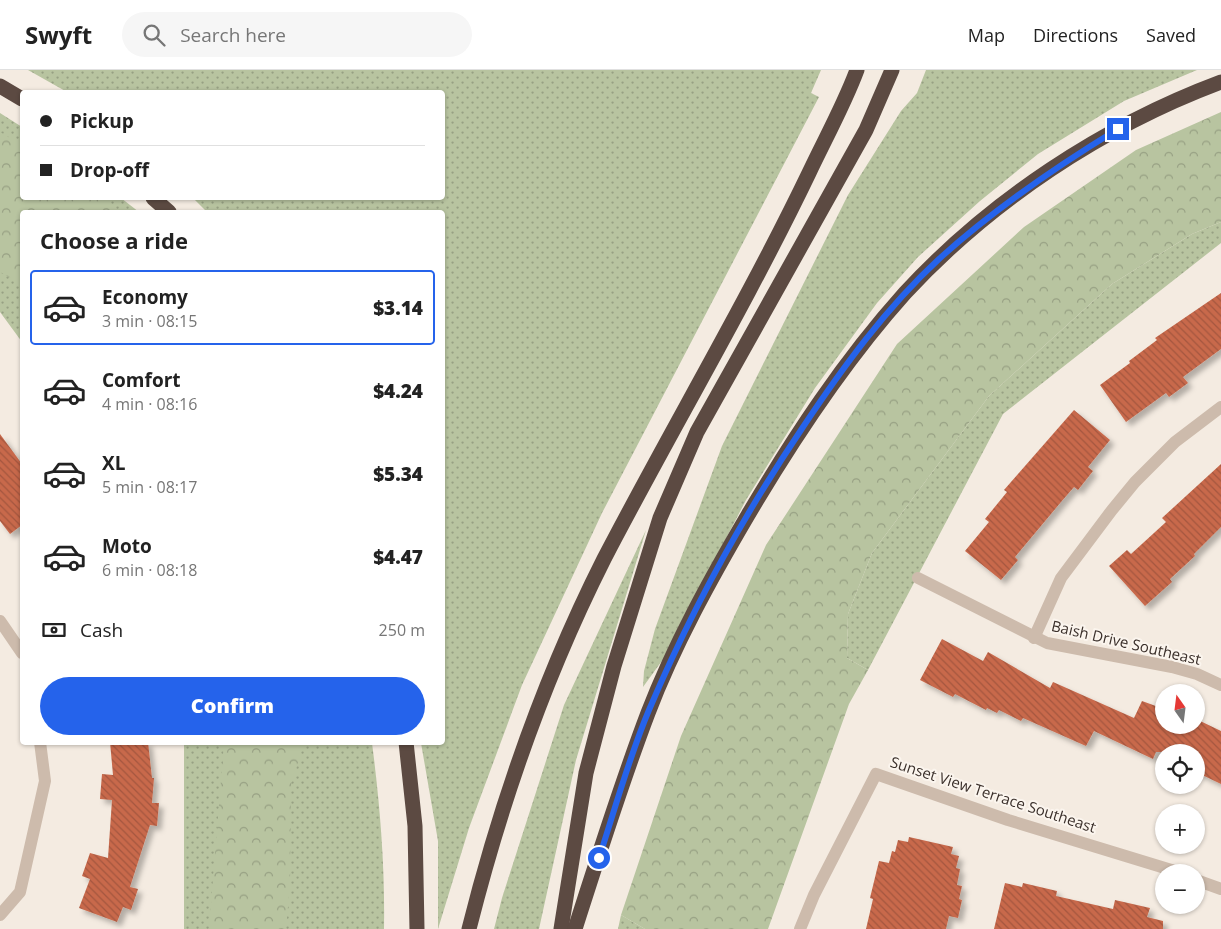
<!DOCTYPE html>
<meta charset="utf-8">
<style>
:root{--surface:#fff;--page:#f6f6f6;--text:#222;--muted:#767676;--line:#e0e0e0;--accent:#2563eb}
body{margin:0;font-family:"Open Sans",sans-serif;background:var(--page);color:var(--text);height:100vh;display:flex;flex-direction:column;font-size:19px;white-space:nowrap}
*{box-sizing:border-box;margin:0}
p{font-size:16px;color:var(--muted)}
.icon{flex:none;width:28px;height:28px;fill:none;stroke:currentColor;stroke-width:2;stroke-linecap:round;stroke-linejoin:round}
.map{position:relative;flex:1;overflow:hidden}
.panel{position:absolute;left:20px;top:140px;width:425px;height:535px;display:flex;flex-direction:column;background:var(--surface);border-radius:5px;box-shadow:0 1px 4px #0004}
.panel>*{flex:none}
.banner{position:absolute;left:20px;top:20px;width:425px;height:110px;border-radius:5px;box-shadow:0 1px 4px #0004;display:grid;align-content:center;height:110px;padding:0 20px;background:var(--surface)}
.needle{width:32px;rotate:346deg}
.buttons{position:absolute;left:1155px;top:614px;display:grid;gap:10px}
.buttons a{display:grid;place-items:center;width:50px;height:50px;border-radius:50%;background:var(--surface);box-shadow:0 1px 4px #0004;font-size:25px}
.end{position:absolute;width:22px;height:22px;margin:-11px;border:6px solid #2563eb;background:#fff;box-shadow:0 0 0 2px #fff}
.from{border-radius:50%}
.banner b{display:flex;align-items:center;gap:18px;height:48px;font-size:19px}
.banner b+b{border-top:1px solid var(--line)}
.banner i{width:12px;height:12px;background:var(--text)}
ul{padding:0;list-style:none}
li{display:flex;align-items:center;gap:15px;height:75px;margin:0 10px 8px;padding:0 10px;border:2px solid transparent;border-radius:5px}
li div{flex:1}
li b{display:block;font-size:19px}
li em{font-style:normal;font-weight:800}
li.current{border-color:var(--accent)}
li>.icon{width:45px;height:45px;stroke-width:1.5}
h2{padding:0 20px;font-size:22px;line-height:60px}
.pay{display:flex;align-items:center;gap:12px;height:55px;padding:0 20px;font-size:19px}
.pay p{margin-inline-start:auto}
.primary-button{display:flex;gap:10px;margin-top:auto;padding:10px 20px}
.primary-button a{flex:1;height:58px;border-radius:30px;background:var(--accent);color:#fff;font-size:20px;font-weight:800;line-height:58px;text-align:center}
header{display:flex;align-items:center;gap:30px;box-sizing:border-box;height:70px;padding:0 25px;background:var(--surface);border-bottom:1px solid var(--line)}
header strong{font-size:24px}
nav{display:flex;gap:28px;margin-inline-start:auto;font-size:18px}
.search{width:350px;height:45px;background:var(--page);display:flex;align-items:center;gap:12px;box-sizing:border-box;padding:0 18px;border-radius:28px;color:var(--muted);font-size:19px}
.map>svg:first-child{display:block}
</style>
<header>
<strong>Swyft</strong>
<div class="search"><svg class="icon" aria-label="search" viewBox="0 0 24 24"><circle cx="10" cy="10" r="6"/><path d="M15 15l6 6"/></svg>Search here</div>
<nav><a>Map</a><a>Directions</a><a>Saved</a></nav>
</header>
<div class="map">
<svg width="1221" height="859" viewBox="0 0 1221 859">
<defs>
<pattern id="grass-dots" width="8" height="8" patternUnits="userSpaceOnUse" patternTransform="scale(1.25)"><rect width="8" height="8" fill="#b8c4a0"/><path d="M2 2h.1M6 6h.1" fill="none" stroke="#97a083" stroke-width="1.8" stroke-linecap="round"/></pattern>
<pattern id="forest-crowns" width="20" height="18" patternUnits="userSpaceOnUse" patternTransform="scale(1.25)"><rect width="20" height="18" fill="#b8c4a0"/><path d="M2 6a3 3 0 1 1 6 0M12 15a3 3 0 1 1 6 0" fill="none" stroke="#97a083"/></pattern>
<pattern id="building-back-hatch" width="6" height="6" patternUnits="userSpaceOnUse" patternTransform="scale(1.25)"><rect width="6" height="6" fill="#c8694b"/><path d="M-1 5l2 2M0 0l6 6M5-1l2 2" fill="none" stroke="#a4573f"/></pattern>
<filter id="shadow"><feDropShadow dx="4.5" dy="4.5" stdDeviation="2.5" flood-color="#0004"/></filter>
</defs>
<rect width="100%" height="100%" fill="#f4ebe1"/>
<g fill="url(#grass-dots)">
<polygon points="28,0 821,0 811,23 819,27 602,443 522,615 469,758 438,859 438,771 421,673 442,672 442,142 207,142 193,128 442,128 442,22 67,22"/>
<polygon points="926,0 1197,0 1124,31 1038,84 980,131 918,187 877,233 815,318 746,430 664,588 643,617 644,601 655,559 722,376 848,125 901,41 917,23"/>
<polygon points="0,43 22,57 22,128 121,128 139,142 22,142 22,272 0,242"/>
<polygon points="1221,152 1221,173 1003,344 868,600 847,588 848,544 872,483 989,326 1112,214 1192,164"/>
<polygon points="646,460 576,690 539,859 494,859 502,828 564,635"/>
<path d="M184 673H372C380 735 385 796 384 859H184Z"/>
<polygon points="621,845 645,859 618,859"/>
</g>
<g fill="url(#forest-crowns)">
<polygon points="1221,42 1221,152 1192,164 1112,214 989,326 872,483 848,544 847,588 868,600 849,634 768,859 645,859 621,845 681,666 766,475 897,274 1024,157 1136,80"/>
<polygon points="0,62 22,75 22,128 102,128 119,142 22,142 22,214 0,202"/>
<polygon points="224,673 304,673 291,715 290,814 286,859 209,859"/>
</g>
<g fill="url(#building-back-hatch)" filter="url(#shadow)">
<polygon points="1221,223 1221,279 1183,307 1188,313 1169,327 1166,323 1126,352 1100,315 1130,293 1129,291 1157,270 1155,268"/>
<polygon points="1074,340 1110,370 1088,397 1093,401 1078,420 1074,417 1061,432 1015,487 1018,490 1001,510 965,481 989,452 985,449 1007,422 1004,420"/>
<polygon points="0,364 22,394 22,455 10,464 0,451"/>
<polygon points="1221,394 1221,457 1194,484 1195,486 1170,509 1172,512 1145,536 1109,496 1127,480 1131,484 1166,452 1162,448"/>
<polygon points="942,569 983,591 988,582 1050,618 1053,612 1134,648 1142,631 1164,639 1164,655 1196,655 1196,649 1221,661 1221,714 1196,702 1196,682 1156,682 1153,689 1094,661 1086,676 1023,648 1021,651 999,640 997,643 987,638 986,640 955,624 953,627 920,610"/>
<polygon points="110,672 148,672 152,708 154,708 152,733 159,733 157,756 150,755 130,817 138,819 131,840 123,837 117,852 79,838 90,809 82,806 90,783 108,788 112,730 100,729 102,704 113,705"/>
<polygon points="909,767 953,777 951,784 959,786 956,798 960,799 957,815 962,816 959,829 962,830 958,848 949,846 946,859 866,859 873,829 870,828 879,791 889,793 892,781 895,782 898,770 908,772"/>
<polygon points="1005,813 1022,817 1023,813 1057,821 1056,826 1113,839 1115,830 1150,838 1147,847 1163,851 1163,859 994,859"/>
</g>
<g fill="none" stroke-linecap="round" stroke-linejoin="round">
<g stroke="#cdbbac" stroke-width="12">
<polyline points="918,508 1047,573 1172,597 1197,604 1221,615"/>
<polyline points="0,551 22,583"/>
<polyline points="1034,568 1061,508 1112,440 1135,412 1175,372 1221,337"/>
<polyline points="1196,810 1221,819"/>
<polyline points="0,845 20,822 45,711 40,672"/>
<polyline points="800,859 814,825 876,704 1008,750 1178,802"/>
</g>
<g stroke="#5c4a42" stroke-width="15">
<polyline points="0,16 22,29"/>
<polyline points="153,128 169,142"/>
<polyline points="406,672 415,756 417,859"/>
<path d="M469 859C501 732 545 606 604 489 671 360 746 234 809 103 825 69 844 35 857 0"/>
<polyline points="561,859 586,703 614,596 660,448 697,362 866,60 892,0"/>
<path d="M575 859C598 787 621 714 648 643 674 575 711 508 748 445 794 367 844 291 905 223 990 131 1103 56 1221 12"/>
</g>
</g>
<g fill="none" stroke-linecap="round" stroke-linejoin="round">
<path stroke="#2563eb" stroke-width="6" d="M599 788C615 739 629 687 649 640 691 541 743 446 803 357 843 297 886 238 939 189 994 139 1054 98 1118 59"/>
</g>
<g text-anchor="middle" stroke-width="4" stroke-linejoin="round" paint-order="stroke">
<g font-size="15" fill="#3b302b" stroke="#fbf5ee">
<text transform="translate(1126 573) rotate(13)" y="5">Baish Drive Southeast</text>
<text transform="translate(993 725) rotate(18)" y="5">Sunset View Terrace Southeast</text>
</g>
</g>
</svg>
<div class="buttons">
<a><svg class="needle" viewBox="-14 -14 28 28"><path d="M0-13l5 13h-10z" fill="#e53935"/><path d="M0 13l5-13h-10z" fill="#767676"/></svg></a>
<a><svg class="icon" aria-label="locate" viewBox="0 0 24 24"><circle cx="12" cy="12" r="6"/><path d="M12 2v4M12 18v4M2 12h4M18 12h4"/></svg></a>
<a>+</a>
<a>−</a>
</div>
<i class="end from" style="left:599px;top:788px"></i>
<i class="end" style="left:1118px;top:59px"></i>
<div class="banner">
<b><i class="from"></i>Pickup</b>
<b><i></i>Drop-off</b>
</div>
<section class="panel">
<h2>Choose a ride</h2>
<ul>
<li class="current"><svg class="icon" aria-label="car" viewBox="0 0 24 24"><path d="M5 17H2v-5l4-1 3-4h7l3 4 3 1v5h-3M9 17h6M6 11h13"/><circle cx="7" cy="17" r="2"/><circle cx="17" cy="17" r="2"/></svg><div><b>Economy</b><p>3 min · 08:15</p></div><em>$3.14</em></li>
<li><svg class="icon" aria-label="car" viewBox="0 0 24 24"><path d="M5 17H2v-5l4-1 3-4h7l3 4 3 1v5h-3M9 17h6M6 11h13"/><circle cx="7" cy="17" r="2"/><circle cx="17" cy="17" r="2"/></svg><div><b>Comfort</b><p>4 min · 08:16</p></div><em>$4.24</em></li>
<li><svg class="icon" aria-label="car" viewBox="0 0 24 24"><path d="M5 17H2v-5l4-1 3-4h7l3 4 3 1v5h-3M9 17h6M6 11h13"/><circle cx="7" cy="17" r="2"/><circle cx="17" cy="17" r="2"/></svg><div><b>XL</b><p>5 min · 08:17</p></div><em>$5.34</em></li>
<li><svg class="icon" aria-label="car" viewBox="0 0 24 24"><path d="M5 17H2v-5l4-1 3-4h7l3 4 3 1v5h-3M9 17h6M6 11h13"/><circle cx="7" cy="17" r="2"/><circle cx="17" cy="17" r="2"/></svg><div><b>Moto</b><p>6 min · 08:18</p></div><em>$4.47</em></li>
</ul>
<div class="pay"><svg class="icon" aria-label="cash" viewBox="0 0 24 24"><path d="M3 7h18v10H3z"/><circle cx="12" cy="12" r="2"/></svg>Cash<p>250 m</p></div>
<div class="primary-button"><a>Confirm</a></div>
</section>
</div>
